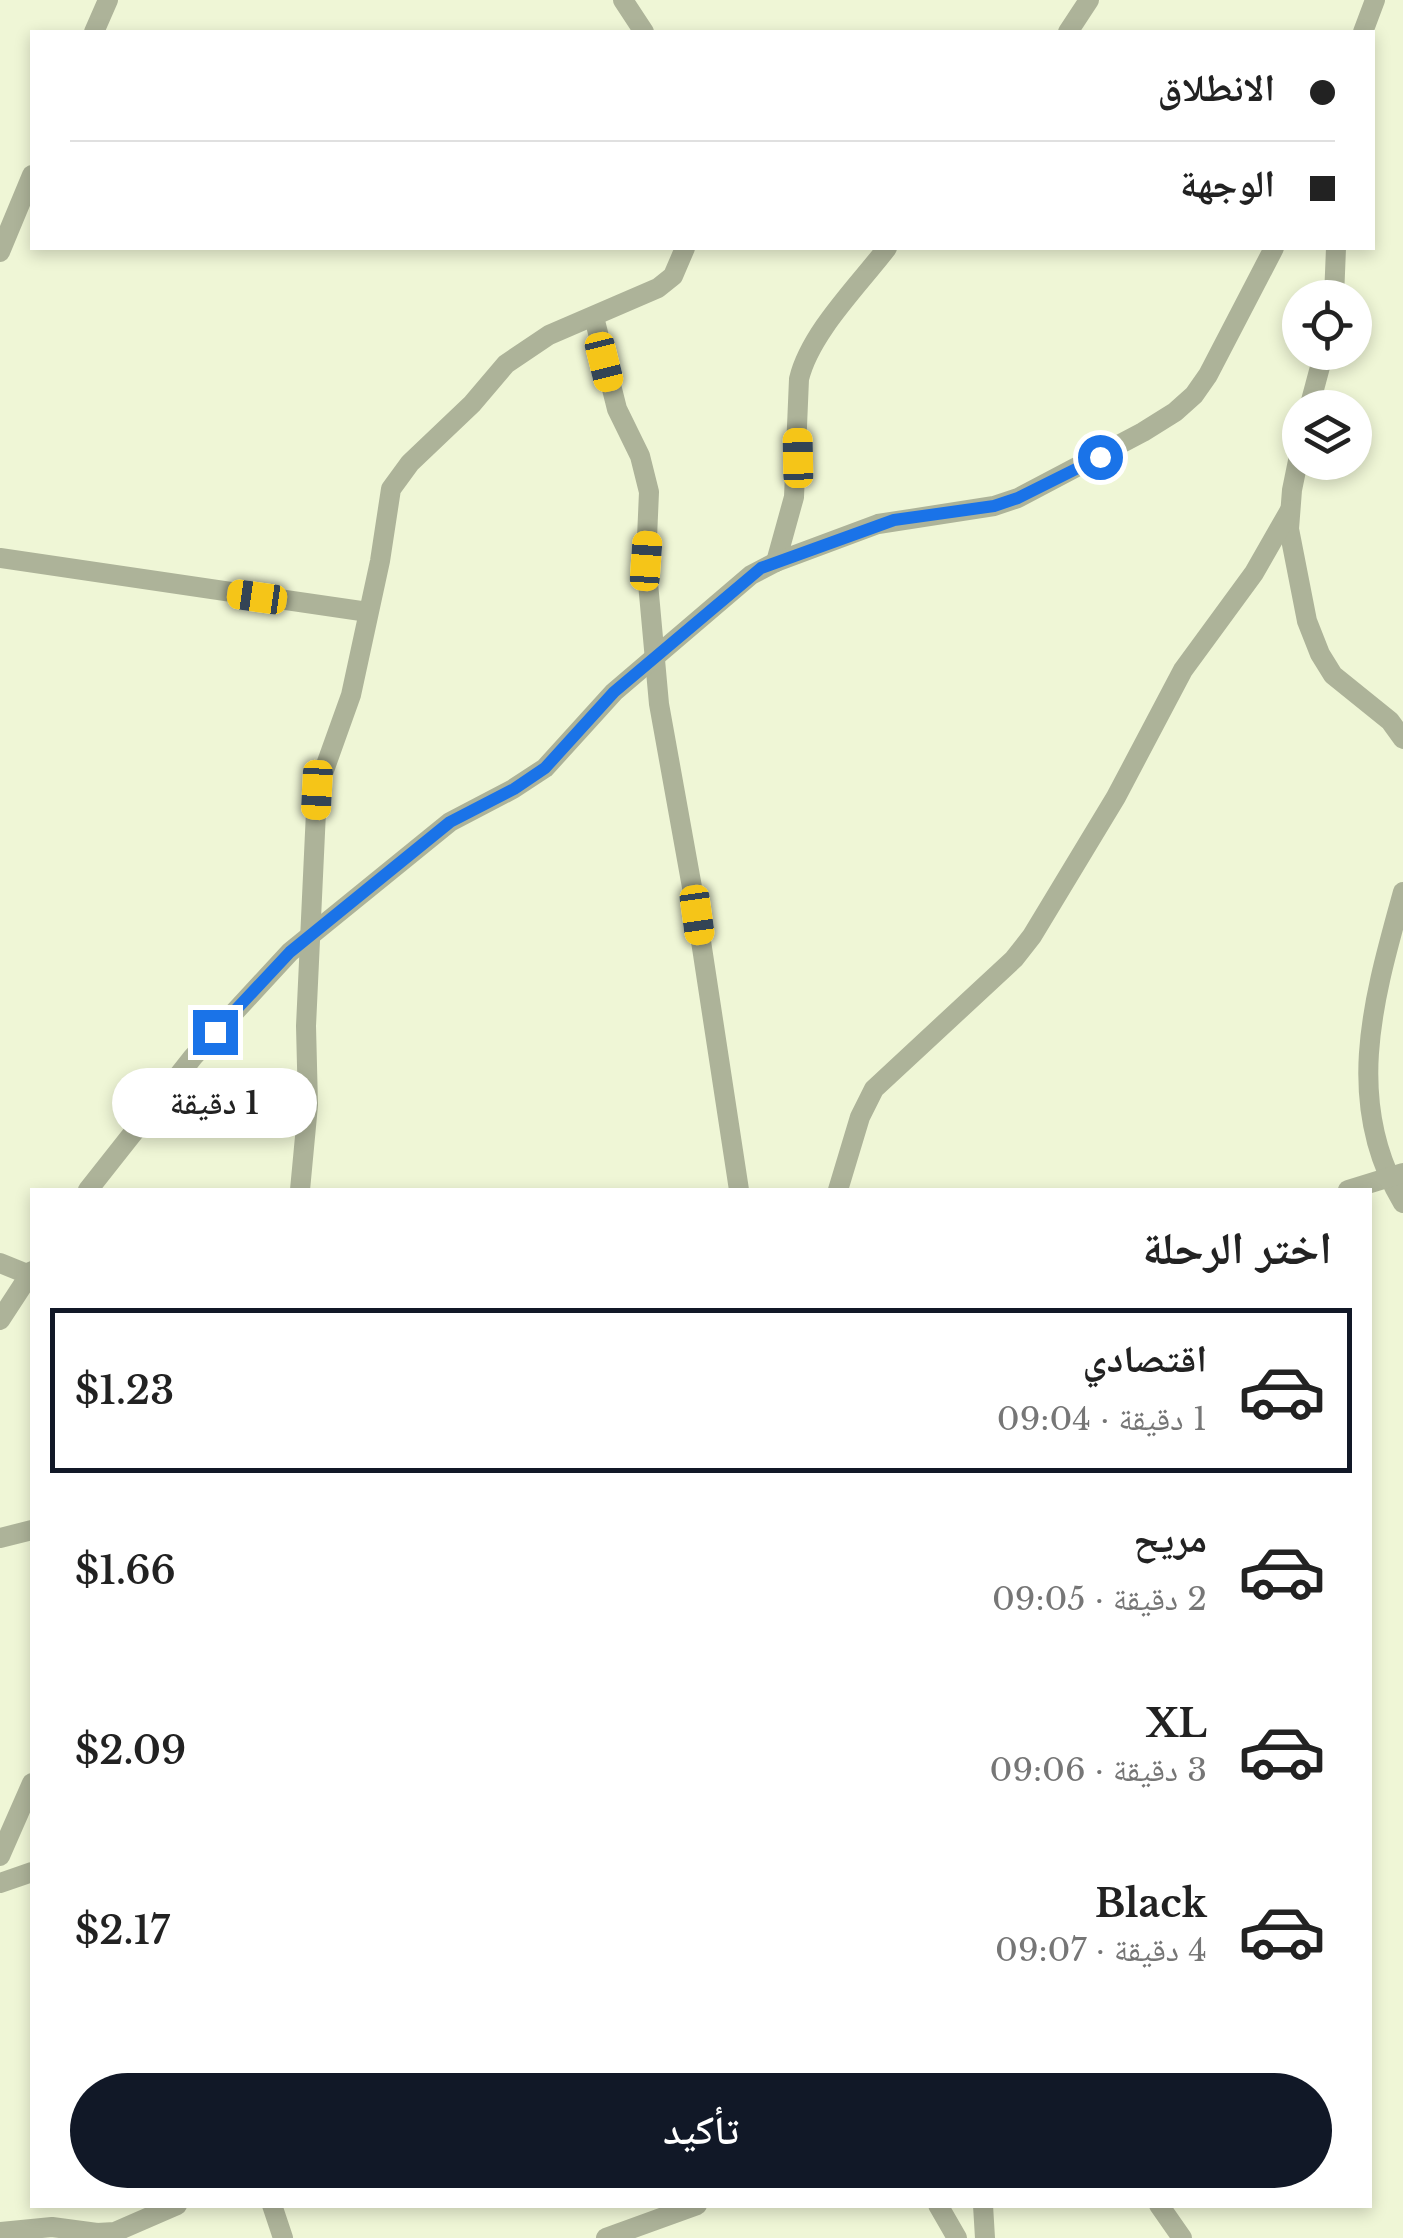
<!DOCTYPE html>
<html lang="ar">
<meta charset="utf-8">
<style>
:root{--surface:#fff;--page:#f2f2f2;--text:#222;--muted:#767676;--line:#e0e0e0;--accent:#111827}
body{margin:0;font-family:"Libre Baskerville","Noto Naskh Arabic",serif;background:var(--page);color:var(--text);direction:rtl;height:100vh;display:flex;flex-direction:column;font-size:38px;white-space:nowrap}
*{box-sizing:border-box;margin:0}
p{font-size:32px;color:var(--muted)}
.icon{flex:none;width:55px;height:55px;fill:none;stroke:currentColor;stroke-width:2;stroke-linecap:round;stroke-linejoin:round}
.map{position:relative;flex:1;overflow:hidden;direction:ltr}
.details{position:absolute;left:30px;top:1188px;width:1342px;height:1020px;display:flex;flex-direction:column;background:var(--surface);border-radius:0px;box-shadow:0 5px 15px #0003;direction:rtl}
.details>*{flex:none}
.hud{position:absolute;left:30px;top:30px;width:1345px;height:220px;border-radius:0px;box-shadow:0 5px 15px #0003;direction:rtl;display:grid;align-content:center;height:220px;padding:0 40px;background:var(--surface)}
.fabs{position:absolute;left:1282px;top:280px;display:grid;gap:20px}
.fabs a{display:grid;place-items:center;width:90px;height:90px;border-radius:50%;background:var(--surface);box-shadow:0 5px 15px #0003;font-size:50px}
.end{position:absolute;width:45px;height:45px;margin:-22px;border:12px solid #1a73e8;background:#fff;box-shadow:0 0 0 5px #fff}
.from{border-radius:50%}
.bubble{position:absolute;height:70px;border-radius:35px;background:var(--surface);box-shadow:0 5px 15px #0003;font-size:32px;font-weight:600;line-height:70px;text-align:center;direction:rtl}
.car{position:absolute;width:30px;height:60px;margin:-30px -15px;border-radius:12px;box-shadow:0 0 8px 2px #0007;background:linear-gradient(#f5c518 24%,#345 0 40%,#f5c518 0 76%,#345 0 86%,#f5c518 0)}
.hud b{display:flex;align-items:center;gap:35px;height:95px;font-size:38px}
.hud b+b{border-top:2px solid var(--line)}
.hud i{width:25px;height:25px;background:var(--text)}
ul{padding:0;list-style:none}
li{display:flex;align-items:center;gap:30px;height:165px;margin:0 20px 15px;padding:0 20px;border:5px solid transparent;border-radius:0px}
li div{flex:1}
li b{display:block;font-size:38px}
li em{font-style:normal;font-weight:600}
li.active{border-color:var(--accent)}
li>.icon{width:90px;height:90px;stroke-width:1.5}
h2{padding:0 40px;font-size:45px;line-height:120px}
.primary-button{display:flex;gap:20px;margin-top:auto;padding:20px 40px}
.primary-button a{flex:1;height:115px;border-radius:60px;background:var(--accent);color:#fff;font-size:40px;font-weight:600;line-height:115px;text-align:center}
.map>svg:first-child{display:block}
</style>
<div class="map">
<svg width="1403" height="2238" viewBox="0 0 1403 2238">
<rect width="100%" height="100%" fill="#eff6d6"/>
<g fill="none" stroke-linecap="round" stroke-linejoin="round">
<g stroke="#adb399" stroke-width="20">
<polyline points="623,0 644,32"/>
<polyline points="94,32 108,0"/>
<polyline points="1068,32 1089,0"/>
<polyline points="1363,32 1375,0"/>
<polyline points="0,252 32,175"/>
<polyline points="1334,298 1336,248"/>
<polyline points="594,317 617,409 640,456 649,492 646,561 659,704 697,915 739,1190"/>
<polyline points="1309,408 1324,352"/>
<polyline points="1300,451 1292,490 1289,529 1307,621 1320,654 1333,675 1390,721 1403,739"/>
<polyline points="0,558 368,612"/>
<path d="M776 562 794 497 799 379C810 333 858 286 887 248"/>
<path d="M1403 892C1374 997 1342 1102 1403 1203"/>
<polyline points="88,1190 193,1057 290,952 450,822 513,789 545,768 614,692 751,575 776,562 878,524 994,506 1018,498 1143,432 1175,412 1194,395 1208,375 1274,248"/>
<polyline points="300,1190 308,1105 306,1026 317,790 351,695 380,561 391,489 410,463 472,404 506,364 549,335 658,288 673,276 685,248"/>
<polyline points="838,1190 860,1117 874,1089 1014,959 1032,936 1116,797 1183,670 1254,573 1290,510"/>
<polyline points="1348,1190 1403,1173"/>
<polyline points="0,1263 32,1276"/>
<polyline points="0,1320 32,1271"/>
<polyline points="0,1538 32,1530"/>
<polyline points="0,1856 32,1783"/>
<polyline points="0,1883 32,1872"/>
<polyline points="272,2205 283,2238"/>
<polyline points="938,2205 957,2238"/>
<polyline points="983,2205 985,2238"/>
<polyline points="1159,2205 1182,2238"/>
<polyline points="0,2232 52,2227 97,2233 115,2232 177,2205"/>
<polyline points="606,2238 697,2205"/>
</g>
</g>
<g fill="none" stroke-linecap="round" stroke-linejoin="round">
<polyline stroke="#1a73e8" stroke-width="12" points="215,1032 290,952 450,822 514,789 545,768 614,692 761,568 894,520 994,506 1018,498 1100,457"/>
</g>
</svg>
<div class="fabs">
<a><svg class="icon" aria-label="locate" viewBox="0 0 24 24"><circle cx="12" cy="12" r="6"/><path d="M12 2v4M12 18v4M2 12h4M18 12h4"/></svg></a>
<a><svg class="icon" aria-label="layers" viewBox="0 0 24 24"><path d="M12 4l9 5-9 5-9-5zM3 14l9 5 9-5"/></svg></a>
</div>
<i class="end from" style="left:1100px;top:457px"></i>
<i class="end" style="left:215px;top:1032px"></i>
<div class="bubble" style="left:112px;top:1068px;width:205px">1 دقيقة</div>
<i class="car" style="left:604px;top:362px;rotate:166deg"></i>
<i class="car" style="left:798px;top:458px;rotate:359deg"></i>
<i class="car" style="left:646px;top:561px;rotate:4deg"></i>
<i class="car" style="left:257px;top:597px;rotate:278deg"></i>
<i class="car" style="left:317px;top:790px;rotate:183deg"></i>
<i class="car" style="left:697px;top:915px;rotate:172deg"></i>
<div class="hud">
<b><i class="from"></i>الانطلاق</b>
<b><i></i>الوجهة</b>
</div>
<section class="details">
<h2>اختر الرحلة</h2>
<ul>
<li class="active"><svg class="icon" aria-label="car" viewBox="0 0 24 24"><path d="M5 17H2v-5l4-1 3-4h7l3 4 3 1v5h-3M9 17h6M6 11h13"/><circle cx="7" cy="17" r="2"/><circle cx="17" cy="17" r="2"/></svg><div><b>اقتصادي</b><p>1 دقيقة · 09:04</p></div><em>$1.23</em></li>
<li><svg class="icon" aria-label="car" viewBox="0 0 24 24"><path d="M5 17H2v-5l4-1 3-4h7l3 4 3 1v5h-3M9 17h6M6 11h13"/><circle cx="7" cy="17" r="2"/><circle cx="17" cy="17" r="2"/></svg><div><b>مريح</b><p>2 دقيقة · 09:05</p></div><em>$1.66</em></li>
<li><svg class="icon" aria-label="car" viewBox="0 0 24 24"><path d="M5 17H2v-5l4-1 3-4h7l3 4 3 1v5h-3M9 17h6M6 11h13"/><circle cx="7" cy="17" r="2"/><circle cx="17" cy="17" r="2"/></svg><div><b>XL</b><p>3 دقيقة · 09:06</p></div><em>$2.09</em></li>
<li><svg class="icon" aria-label="car" viewBox="0 0 24 24"><path d="M5 17H2v-5l4-1 3-4h7l3 4 3 1v5h-3M9 17h6M6 11h13"/><circle cx="7" cy="17" r="2"/><circle cx="17" cy="17" r="2"/></svg><div><b>Black</b><p>4 دقيقة · 09:07</p></div><em>$2.17</em></li>
</ul>
<div class="primary-button"><a>تأكيد</a></div>
</section>
</div>
